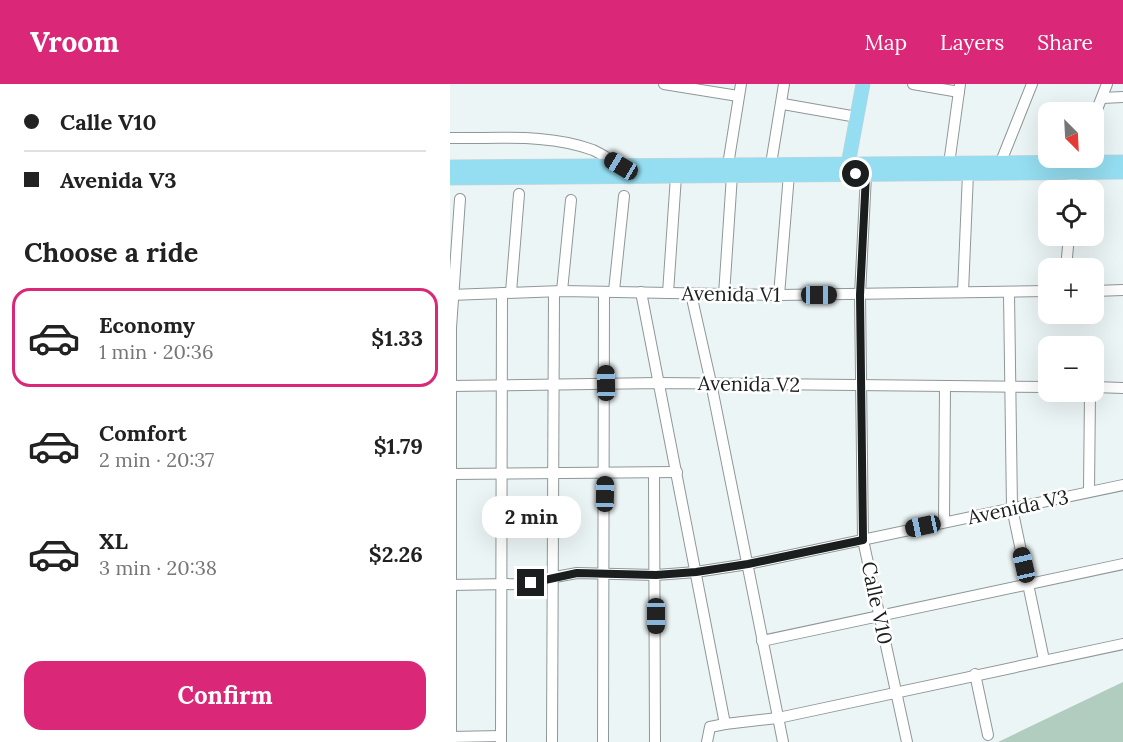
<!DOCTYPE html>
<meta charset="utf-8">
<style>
:root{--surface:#fff;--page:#f2f2f2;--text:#222;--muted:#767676;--line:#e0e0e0;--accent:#db2777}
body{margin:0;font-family:Lora,serif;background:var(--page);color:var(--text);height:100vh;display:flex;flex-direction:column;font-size:22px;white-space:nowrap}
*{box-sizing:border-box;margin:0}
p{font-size:20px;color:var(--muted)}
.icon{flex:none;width:33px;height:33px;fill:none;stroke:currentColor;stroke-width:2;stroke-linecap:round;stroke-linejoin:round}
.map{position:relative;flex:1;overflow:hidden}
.details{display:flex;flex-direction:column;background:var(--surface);width:450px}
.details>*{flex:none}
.hud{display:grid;align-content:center;height:132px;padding:0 24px;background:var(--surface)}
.needle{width:39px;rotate:156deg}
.buttons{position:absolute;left:588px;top:18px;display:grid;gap:12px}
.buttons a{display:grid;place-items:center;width:66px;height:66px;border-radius:12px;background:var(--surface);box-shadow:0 6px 24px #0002;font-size:30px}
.end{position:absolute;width:27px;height:27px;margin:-14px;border:8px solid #1b1e1e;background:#fff;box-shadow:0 0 0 3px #fff}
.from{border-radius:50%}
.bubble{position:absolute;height:42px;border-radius:18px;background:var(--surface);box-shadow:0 6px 24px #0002;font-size:20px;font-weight:800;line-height:42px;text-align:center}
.car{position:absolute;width:18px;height:36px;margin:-18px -9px;border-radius:8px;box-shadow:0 0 4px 2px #0007;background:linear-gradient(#222 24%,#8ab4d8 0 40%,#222 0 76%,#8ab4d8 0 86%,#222 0)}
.hud b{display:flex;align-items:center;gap:21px;height:57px;font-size:22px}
.hud b+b{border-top:2px solid var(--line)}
.hud i{width:15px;height:15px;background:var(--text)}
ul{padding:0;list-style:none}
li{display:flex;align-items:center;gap:18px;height:99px;margin:0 12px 9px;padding:0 12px;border:3px solid transparent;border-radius:18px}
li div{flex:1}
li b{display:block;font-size:22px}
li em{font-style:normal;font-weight:800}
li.active{border-color:var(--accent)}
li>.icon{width:54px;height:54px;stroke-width:1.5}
h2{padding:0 24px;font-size:27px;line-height:72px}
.button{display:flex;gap:12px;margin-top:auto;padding:12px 24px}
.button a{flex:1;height:69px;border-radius:18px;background:var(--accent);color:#fff;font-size:24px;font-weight:800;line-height:69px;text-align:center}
header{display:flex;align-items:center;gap:36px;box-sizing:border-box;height:84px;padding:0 30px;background:var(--accent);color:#fff}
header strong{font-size:28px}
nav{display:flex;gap:33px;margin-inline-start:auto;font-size:21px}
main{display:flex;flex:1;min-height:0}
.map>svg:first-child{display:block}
</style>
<header>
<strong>Vroom</strong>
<nav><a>Map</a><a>Layers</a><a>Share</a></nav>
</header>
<main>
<section class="details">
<div class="hud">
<b><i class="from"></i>Calle V10</b>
<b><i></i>Avenida V3</b>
</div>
<h2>Choose a ride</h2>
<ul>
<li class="active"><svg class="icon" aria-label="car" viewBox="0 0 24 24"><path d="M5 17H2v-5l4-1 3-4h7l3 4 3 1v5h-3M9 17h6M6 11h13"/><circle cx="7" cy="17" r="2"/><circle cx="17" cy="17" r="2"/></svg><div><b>Economy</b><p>1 min · 20:36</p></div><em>$1.33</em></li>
<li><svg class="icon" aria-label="car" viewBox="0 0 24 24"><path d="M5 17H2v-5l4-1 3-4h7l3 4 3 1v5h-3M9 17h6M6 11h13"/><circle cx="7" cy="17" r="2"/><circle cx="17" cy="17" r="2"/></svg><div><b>Comfort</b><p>2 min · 20:37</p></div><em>$1.79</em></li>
<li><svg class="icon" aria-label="car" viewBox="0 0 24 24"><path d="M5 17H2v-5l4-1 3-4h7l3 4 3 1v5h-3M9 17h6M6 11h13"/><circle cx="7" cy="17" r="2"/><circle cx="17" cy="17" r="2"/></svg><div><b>XL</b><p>3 min · 20:38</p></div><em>$2.26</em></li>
</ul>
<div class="button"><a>Confirm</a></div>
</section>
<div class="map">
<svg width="673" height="658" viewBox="0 0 673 658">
<rect width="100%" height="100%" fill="#ecf5f6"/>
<polygon fill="#b0cdbf" points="673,598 673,658 547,658 548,658"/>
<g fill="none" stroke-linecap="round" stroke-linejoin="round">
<g stroke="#8f9797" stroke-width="12">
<g id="minor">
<polyline points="214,0 288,12"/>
<polyline points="463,0 509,8"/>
<polyline points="652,14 673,13"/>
<polyline points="333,20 407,33"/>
<polyline points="644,33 657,0"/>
<path d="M0 54C47 55 98 49 143 66 152 70 162 77 171 82"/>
<polyline points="321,80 334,0"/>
<polyline points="499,80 510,0"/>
<polyline points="550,80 582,0"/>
<polyline points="278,81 291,0"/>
<polyline points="416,91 410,211 413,456 457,658"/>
<polyline points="622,106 623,88"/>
<polyline points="616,184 619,152"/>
<polyline points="112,207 121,116"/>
<polyline points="164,207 174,112"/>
<polyline points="644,207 673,206"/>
<polyline points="61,208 69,110"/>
<polyline points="191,208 275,640 260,643 257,658"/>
<polyline points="513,208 518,89"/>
<polyline points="218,209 226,92"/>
<polyline points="559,209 562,424 594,576"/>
<polyline points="241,210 261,299 333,658"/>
<polyline points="0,211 112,207 329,211 598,207"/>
<polyline points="274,211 282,91"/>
<polyline points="329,211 339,90"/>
<polyline points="0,302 208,299 598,303"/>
<polyline points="644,303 673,304"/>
<polyline points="204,389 205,658"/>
<polyline points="0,390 227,388"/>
<polyline points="639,407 640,308"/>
<polyline points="494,438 495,302"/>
<polyline points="0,501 67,500 127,489 206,491 246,488 298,480 673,401"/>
<polyline points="312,557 673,480"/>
<polyline points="525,590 538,651"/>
<polyline points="275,640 328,634 673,560"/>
<polyline points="0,653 51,652"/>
<polyline points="1,658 1,244 10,115"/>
<polyline points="51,658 52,209"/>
<polyline points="102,658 104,208"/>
<polyline points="153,658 154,208"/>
</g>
</g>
<g stroke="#d1d2d2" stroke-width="15">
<g id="major">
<polyline points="0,83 673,78"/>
<polyline points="397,86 413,0"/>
<polyline points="0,94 673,88"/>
</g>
</g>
<use href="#minor" stroke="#fff" stroke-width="10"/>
<use href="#major" stroke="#95def2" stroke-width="14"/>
</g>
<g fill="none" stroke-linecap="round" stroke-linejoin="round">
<polyline stroke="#1b1e1e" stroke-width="8" points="81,499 127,489 206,491 246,488 298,480 413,456 410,211 416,91 406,90"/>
</g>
<g text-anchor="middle" stroke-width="5" stroke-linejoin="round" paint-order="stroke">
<g font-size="20" fill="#1b1e1e" stroke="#fff">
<text transform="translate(281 210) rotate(1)" y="7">Avenida V1</text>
<text transform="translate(299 300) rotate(1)" y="7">Avenida V2</text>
<text transform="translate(568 423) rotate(-12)" y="7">Avenida V3</text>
<text transform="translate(427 519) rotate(78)" y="7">Calle V10</text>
</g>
</g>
</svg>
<div class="buttons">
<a><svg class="needle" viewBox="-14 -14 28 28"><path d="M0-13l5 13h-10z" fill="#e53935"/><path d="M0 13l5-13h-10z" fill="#767676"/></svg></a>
<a><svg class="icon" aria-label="locate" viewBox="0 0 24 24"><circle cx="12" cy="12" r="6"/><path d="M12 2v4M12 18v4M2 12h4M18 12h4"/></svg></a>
<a>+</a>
<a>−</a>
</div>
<i class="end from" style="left:406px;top:90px"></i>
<i class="end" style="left:81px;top:499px"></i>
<div class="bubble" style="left:32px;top:412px;width:99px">2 min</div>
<i class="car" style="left:171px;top:82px;rotate:301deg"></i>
<i class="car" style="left:369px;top:211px;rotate:90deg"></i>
<i class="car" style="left:156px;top:299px;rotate:359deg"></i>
<i class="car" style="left:155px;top:410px;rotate:1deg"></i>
<i class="car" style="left:473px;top:442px;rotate:258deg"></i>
<i class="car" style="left:574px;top:481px;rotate:347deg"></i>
<i class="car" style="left:206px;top:532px;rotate:180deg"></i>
</div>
</main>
